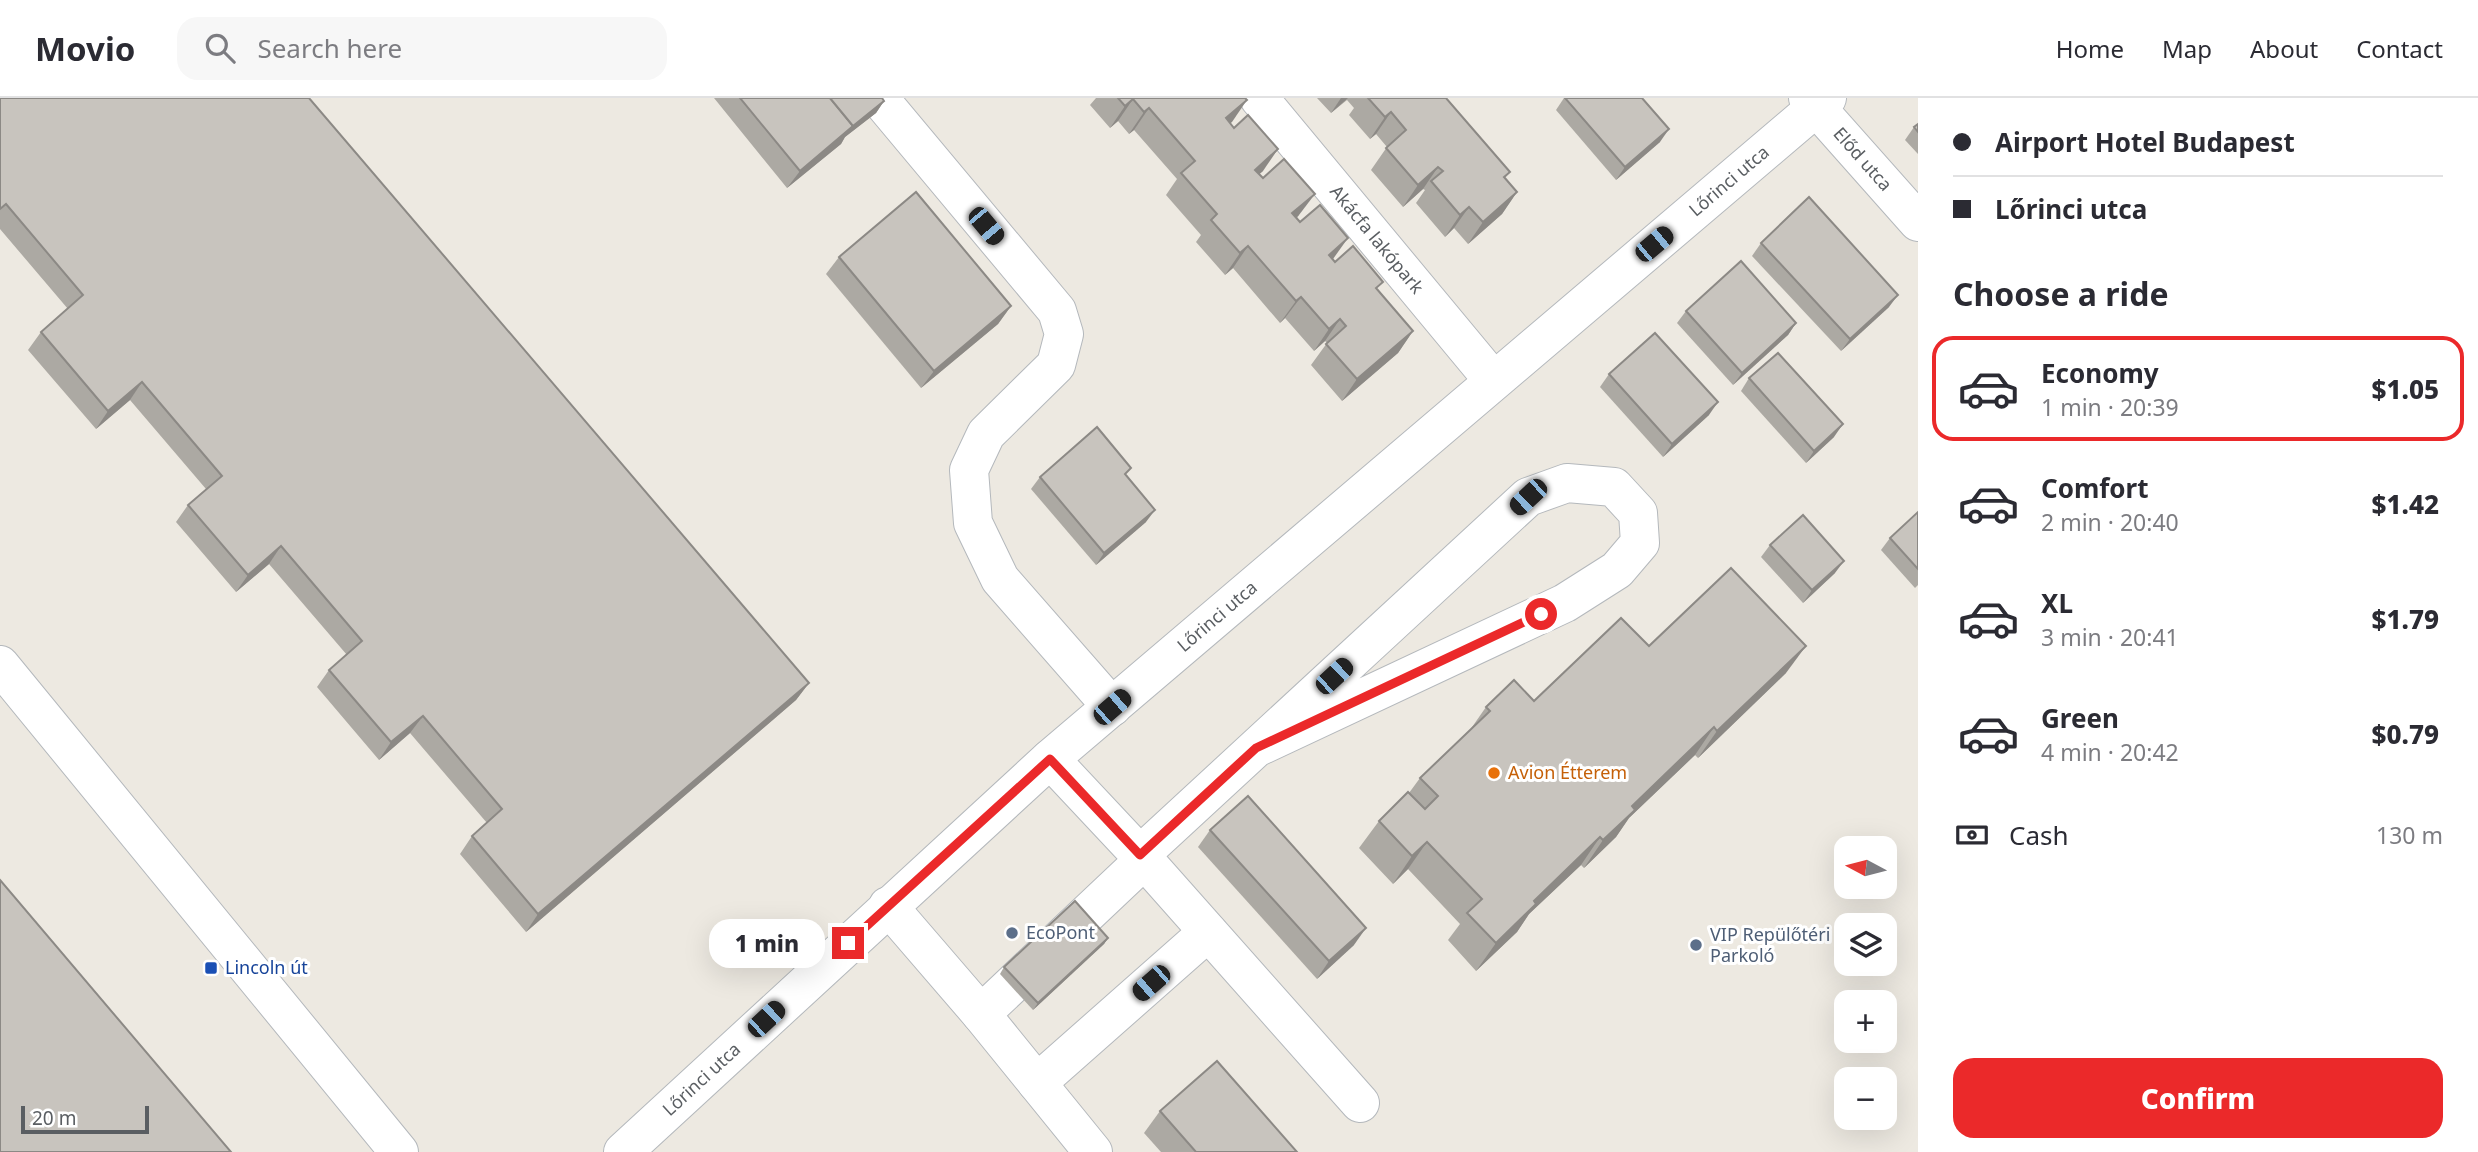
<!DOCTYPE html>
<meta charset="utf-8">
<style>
:root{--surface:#fff;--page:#f7f7f7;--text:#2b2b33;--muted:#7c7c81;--line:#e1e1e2;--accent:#eb292a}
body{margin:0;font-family:"Noto Sans",sans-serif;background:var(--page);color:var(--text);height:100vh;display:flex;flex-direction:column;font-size:26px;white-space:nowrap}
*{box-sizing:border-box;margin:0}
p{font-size:23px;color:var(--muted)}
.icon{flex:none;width:38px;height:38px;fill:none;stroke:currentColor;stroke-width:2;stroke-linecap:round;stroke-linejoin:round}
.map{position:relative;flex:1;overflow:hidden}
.details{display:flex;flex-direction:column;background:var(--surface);width:560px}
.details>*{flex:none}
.hud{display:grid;align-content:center;height:154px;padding:0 35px;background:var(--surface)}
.needle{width:46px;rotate:277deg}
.tools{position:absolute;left:1834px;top:738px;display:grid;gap:14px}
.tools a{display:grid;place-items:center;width:63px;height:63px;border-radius:14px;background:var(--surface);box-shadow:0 7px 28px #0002;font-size:35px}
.scale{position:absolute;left:21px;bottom:18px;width:128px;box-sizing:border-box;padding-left:7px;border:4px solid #5a5e62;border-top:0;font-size:19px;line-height:24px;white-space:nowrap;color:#5a5e62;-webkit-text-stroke:5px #fff;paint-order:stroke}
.end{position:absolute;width:32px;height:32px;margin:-16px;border:9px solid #eb292a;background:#fff;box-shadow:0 0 0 4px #fff}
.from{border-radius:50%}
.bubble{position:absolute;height:49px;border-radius:21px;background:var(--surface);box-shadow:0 7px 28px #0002;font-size:23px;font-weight:800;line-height:49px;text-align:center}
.car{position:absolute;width:21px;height:42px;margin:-21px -10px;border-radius:9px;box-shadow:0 0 5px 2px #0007;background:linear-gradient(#222 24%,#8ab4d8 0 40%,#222 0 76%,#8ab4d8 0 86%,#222 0)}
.hud b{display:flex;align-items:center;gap:24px;height:66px;font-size:26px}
.hud b+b{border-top:2px solid var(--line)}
.hud i{width:18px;height:18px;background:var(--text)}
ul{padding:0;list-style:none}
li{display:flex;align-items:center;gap:21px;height:105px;margin:0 14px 10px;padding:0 21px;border:4px solid transparent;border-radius:21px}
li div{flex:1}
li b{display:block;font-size:26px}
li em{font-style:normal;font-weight:800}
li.active{border-color:var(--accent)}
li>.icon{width:63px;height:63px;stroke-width:1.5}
h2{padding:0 35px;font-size:32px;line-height:84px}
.pay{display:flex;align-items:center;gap:18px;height:77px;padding:0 35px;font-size:26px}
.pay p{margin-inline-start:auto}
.primary-button{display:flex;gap:14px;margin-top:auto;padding:14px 35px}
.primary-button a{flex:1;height:80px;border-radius:21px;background:var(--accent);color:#fff;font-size:28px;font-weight:800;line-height:80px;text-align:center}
header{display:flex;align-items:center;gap:42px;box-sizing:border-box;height:98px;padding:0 35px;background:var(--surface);border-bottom:2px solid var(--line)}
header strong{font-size:33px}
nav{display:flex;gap:38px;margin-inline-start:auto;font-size:24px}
.search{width:490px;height:63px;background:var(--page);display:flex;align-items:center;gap:18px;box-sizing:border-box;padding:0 24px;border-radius:21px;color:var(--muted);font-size:26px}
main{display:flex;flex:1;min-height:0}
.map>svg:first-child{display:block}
</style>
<header>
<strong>Movio</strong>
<div class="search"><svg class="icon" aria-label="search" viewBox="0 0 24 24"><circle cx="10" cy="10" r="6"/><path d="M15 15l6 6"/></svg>Search here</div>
<nav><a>Home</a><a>Map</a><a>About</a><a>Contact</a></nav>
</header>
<main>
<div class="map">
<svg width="1918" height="1054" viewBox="0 0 1918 1054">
<rect width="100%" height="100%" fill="#ede9e1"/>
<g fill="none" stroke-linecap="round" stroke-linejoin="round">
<g stroke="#b4b8bc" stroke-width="40">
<g id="minor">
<polyline points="879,0 1057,213 1064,236 1056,267 986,336 969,372 973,425 1000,481 1112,609"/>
<path id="s1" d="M1259 0 1493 282"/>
<path id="s2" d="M1808 0 1918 124"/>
<polyline points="0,567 399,1054"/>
<polyline points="1050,661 1140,757 1360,1005"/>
<polyline points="1140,757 1528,399 1567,385 1614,389 1638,415 1640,445 1617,472 1565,505 1256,650"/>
<polyline points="888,808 981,916 1144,762"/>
<polyline points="981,916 1093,1054"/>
<polyline points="1037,985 1208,834"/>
<path id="s3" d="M623 1054 1050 661 1827 0"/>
</g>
</g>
<use href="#minor" stroke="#fff" stroke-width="38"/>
</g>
<g fill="#aca9a3">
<polygon points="0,0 809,585 796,602 526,834 460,756 472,738 487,725 410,635 379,662 317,589 329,572 347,557 269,466 236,494 176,424 188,407 206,391 130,302 96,331 28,252 41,234 68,211 0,131"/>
<polygon points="714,0 882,0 884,3 876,15 845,39 841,46 787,90"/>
<polygon points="1096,0 1245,0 1230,25 1263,73 1259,76 1299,117 1297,120 1335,164 1378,192 1413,233 1398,255 1342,303 1311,267 1327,245 1325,243 1314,253 1285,220 1280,225 1233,170 1225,177 1196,144 1201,137 1166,97 1177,81 1134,32 1129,36 1118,23 1110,30 1090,7"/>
<polygon points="1317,0 1446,0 1510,74 1505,80 1517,94 1502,116 1468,146 1454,130 1445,139 1416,105 1425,92 1423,91 1403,109 1371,72 1387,49 1376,36 1370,41 1349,17 1354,10 1347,2 1331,15"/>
<polygon points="1564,0 1642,0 1660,44 1616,82 1556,12"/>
<polygon points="1918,26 1918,56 1905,42 1914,29"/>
<polygon points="1761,145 1889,209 1841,253 1752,158"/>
<polygon points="839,159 1011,208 998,226 921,290 826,176"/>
<polygon points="1686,213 1796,225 1788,237 1733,287 1677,225"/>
<polygon points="1609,276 1709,317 1663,359 1600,289"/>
<polygon points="1749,280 1834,339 1806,365 1741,293"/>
<polygon points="1126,378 1146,424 1096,467 1031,391 1040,379"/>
<polygon points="1918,414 1918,487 1915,490 1881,452 1890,440"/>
<polygon points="1770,447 1835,475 1803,505 1761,459"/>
<polygon points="1786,575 1698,660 1695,657 1629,720 1616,739 1584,770 1581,767 1529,816 1517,834 1476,873 1448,842 1460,826 1408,771 1393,786 1359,750 1379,723 1409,695 1420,680 1470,632 1486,609"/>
<polygon points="1210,732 1354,847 1317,881 1198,749"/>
<polygon points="1108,840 1104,846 1033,912 1000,876 1004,869"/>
<polygon points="1160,1013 1297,1054 1161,1054 1144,1035"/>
</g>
<g fill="#8c8985">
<polygon points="1341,0 1348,0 1331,15"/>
<polygon points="1133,1 1118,23 1110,30 1125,8"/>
<polygon points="1247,2 1232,24 1210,42 1226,20"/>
<polygon points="884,3 876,15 845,39 841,46 787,90 800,73"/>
<polygon points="1149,10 1134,32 1129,36 1144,14"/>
<polygon points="1391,14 1376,36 1370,41 1385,19"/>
<polygon points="1669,31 1660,44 1616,82 1625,69"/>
<polygon points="1278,51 1263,73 1240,93 1255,72"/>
<polygon points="1438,69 1423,91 1403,109 1418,87"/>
<polygon points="1517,94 1502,116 1468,146 1483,124"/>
<polygon points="1315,96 1299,117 1277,136 1292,115"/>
<polygon points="1469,109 1454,130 1445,139 1460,117"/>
<polygon points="1348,140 1333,161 1329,157"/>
<polygon points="1248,148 1233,170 1225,177 1240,155"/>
<polygon points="1898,197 1889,209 1841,253 1850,241"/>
<polygon points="1301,199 1285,220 1280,225 1296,203"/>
<polygon points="1011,208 998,226 921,290 934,273"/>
<polygon points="1340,221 1325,243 1314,253 1329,231"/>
<polygon points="1796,225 1788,237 1733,287 1742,275"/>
<polygon points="1413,233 1398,255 1342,303 1357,281"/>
<polygon points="142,284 130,302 96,331 108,313"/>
<polygon points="1718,304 1709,317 1663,359 1672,346"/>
<polygon points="1843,326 1834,339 1806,365 1814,353"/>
<polygon points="1155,412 1146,424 1096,467 1104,455"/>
<polygon points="281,448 269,466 236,494 248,477"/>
<polygon points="1844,463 1835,475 1803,505 1812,492"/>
<polygon points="1806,548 1786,575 1698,660 1717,633"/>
<polygon points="809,585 796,602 526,834 538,816"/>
<polygon points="423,618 410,635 379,662 391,644"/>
<polygon points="1714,629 1695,657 1629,720 1616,739 1584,770 1603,742 1632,708"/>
<polygon points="1600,739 1581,767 1529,816 1517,834 1476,873 1496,845 1534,803"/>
<polygon points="1427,744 1408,771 1393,786 1412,758"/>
<polygon points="1366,830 1354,847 1317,881 1329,863"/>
<polygon points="1108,840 1104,846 1033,912 1038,905"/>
</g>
<g fill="#c8c4be" stroke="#8c8985" stroke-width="2">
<polygon points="0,0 309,0 809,585 538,816 472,738 502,711 423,618 391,644 329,572 362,543 281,448 248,477 188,407 222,378 142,284 108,313 41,234 83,197 6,106 0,111"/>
<polygon points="740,0 830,0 853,28 800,73"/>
<polygon points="830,0 882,0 884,3 853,28"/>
<polygon points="1118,0 1245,0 1247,2 1226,20 1234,30 1248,17 1278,51 1255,72 1263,80 1284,61 1315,96 1292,115 1300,124 1320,107 1348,140 1329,157 1335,164 1353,148 1383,184 1376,190 1413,233 1357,281 1326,246 1346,228 1340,221 1329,231 1301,199 1296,203 1248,148 1240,155 1211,122 1217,116 1181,75 1195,63 1149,10 1144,14 1133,1 1125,8"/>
<polygon points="1368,0 1446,0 1510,74 1504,79 1517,94 1483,124 1469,109 1460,117 1431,83 1443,73 1438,69 1418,87 1386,50 1406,32 1391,14 1385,19"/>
<polygon points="1565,0 1642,0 1669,31 1625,69"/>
<polygon points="1918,26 1918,34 1914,29"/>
<polygon points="916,94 1011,208 934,273 839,159"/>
<polygon points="1809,99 1898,197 1850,241 1761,145"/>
<polygon points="1741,163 1796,225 1742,275 1686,213"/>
<polygon points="1655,235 1718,304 1672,346 1609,276"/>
<polygon points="1778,255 1843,326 1814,353 1749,280"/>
<polygon points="1097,329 1131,370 1125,376 1155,412 1104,455 1040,379"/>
<polygon points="1918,414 1918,471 1890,440"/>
<polygon points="1803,417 1844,463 1812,492 1770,447"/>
<polygon points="1731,470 1806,548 1717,633 1714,629 1632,708 1635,712 1603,742 1600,739 1534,803 1536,806 1496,845 1467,815 1482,801 1427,744 1412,758 1379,723 1408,694 1425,711 1438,698 1420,680 1490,613 1486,609 1514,582 1534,603 1621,520 1649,548"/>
<polygon points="1248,698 1366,830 1329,863 1210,732"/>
<polygon points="0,782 231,1054 0,1054"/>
<polygon points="1075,803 1108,840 1038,905 1004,869"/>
<polygon points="1217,963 1297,1054 1196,1054 1160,1013"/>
</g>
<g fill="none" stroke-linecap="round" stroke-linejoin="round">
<polyline stroke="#eb292a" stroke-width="9" points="848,845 1050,661 1140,757 1256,650 1541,516"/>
</g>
<circle fill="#e8710a" stroke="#fff" stroke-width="2.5" cx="1494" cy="675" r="7"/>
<g fill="#5c6f8a" stroke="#fff" stroke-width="2.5">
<circle cx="1012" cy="835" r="7"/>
<circle cx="1696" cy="847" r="7"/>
</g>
<rect fill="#1a4fb4" stroke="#fff" stroke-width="2.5" x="204" y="863" width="14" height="14" rx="3.5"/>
<g text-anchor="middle" stroke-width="6" stroke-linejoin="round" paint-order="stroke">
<g font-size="18" fill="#5a5e62" stroke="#fff">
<text dy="6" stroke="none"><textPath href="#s2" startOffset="82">Előd utca</textPath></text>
<text dy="6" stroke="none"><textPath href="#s3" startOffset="1472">Lőrinci utca</textPath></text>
<text dy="6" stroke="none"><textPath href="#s1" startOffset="184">Akácfa lakópark</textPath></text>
<text dy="6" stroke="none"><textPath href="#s3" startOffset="800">Lőrinci utca</textPath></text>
<text dy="6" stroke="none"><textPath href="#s3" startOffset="107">Lőrinci utca</textPath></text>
</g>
<g font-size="18" fill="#c56008" stroke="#fff" text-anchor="start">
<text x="1508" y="681">Avion Étterem</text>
</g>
<g font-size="18" fill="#4e5e75" stroke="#fff" text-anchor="start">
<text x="1026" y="841">EcoPont</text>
<text x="1710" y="843">VIP Repülőtéri<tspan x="1710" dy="21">Parkoló</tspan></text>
</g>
<g font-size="18" fill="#164399" stroke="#fff" text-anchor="start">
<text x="225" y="876">Lincoln út</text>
</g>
</g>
</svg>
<div class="tools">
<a><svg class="needle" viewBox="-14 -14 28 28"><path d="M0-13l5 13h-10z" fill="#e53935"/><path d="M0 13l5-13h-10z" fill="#7c7c81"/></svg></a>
<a><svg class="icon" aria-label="layers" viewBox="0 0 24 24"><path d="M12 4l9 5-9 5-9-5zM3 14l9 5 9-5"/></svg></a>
<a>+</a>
<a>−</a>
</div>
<div class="scale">20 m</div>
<i class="end from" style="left:1541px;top:516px"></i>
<i class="end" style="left:848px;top:845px"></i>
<div class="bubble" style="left:709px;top:821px;width:116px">1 min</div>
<i class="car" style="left:986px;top:128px;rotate:140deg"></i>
<i class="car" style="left:1654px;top:146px;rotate:50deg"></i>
<i class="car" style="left:1528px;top:399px;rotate:227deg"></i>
<i class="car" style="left:1334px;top:578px;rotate:47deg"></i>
<i class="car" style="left:1112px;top:609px;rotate:49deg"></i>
<i class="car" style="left:1151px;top:885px;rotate:229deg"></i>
<i class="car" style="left:766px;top:921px;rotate:47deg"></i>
</div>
<section class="details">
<div class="hud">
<b><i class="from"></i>Airport Hotel Budapest</b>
<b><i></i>Lőrinci utca</b>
</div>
<h2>Choose a ride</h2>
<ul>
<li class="active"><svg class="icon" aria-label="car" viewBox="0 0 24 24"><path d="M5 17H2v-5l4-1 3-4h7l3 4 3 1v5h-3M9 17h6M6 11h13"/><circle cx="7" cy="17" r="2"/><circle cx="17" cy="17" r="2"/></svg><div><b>Economy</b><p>1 min · 20:39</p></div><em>$1.05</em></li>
<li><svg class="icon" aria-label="car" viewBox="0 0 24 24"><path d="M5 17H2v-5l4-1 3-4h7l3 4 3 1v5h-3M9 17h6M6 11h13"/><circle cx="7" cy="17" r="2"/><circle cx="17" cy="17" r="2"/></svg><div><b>Comfort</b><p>2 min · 20:40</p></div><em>$1.42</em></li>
<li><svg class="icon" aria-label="car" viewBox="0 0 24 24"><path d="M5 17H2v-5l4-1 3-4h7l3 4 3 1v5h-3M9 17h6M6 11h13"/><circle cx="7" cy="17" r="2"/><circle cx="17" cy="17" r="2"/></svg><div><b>XL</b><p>3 min · 20:41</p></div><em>$1.79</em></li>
<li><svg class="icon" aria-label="car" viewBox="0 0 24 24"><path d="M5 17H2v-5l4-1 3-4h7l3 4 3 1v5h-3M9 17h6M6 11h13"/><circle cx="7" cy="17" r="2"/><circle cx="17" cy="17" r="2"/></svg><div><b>Green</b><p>4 min · 20:42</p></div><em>$0.79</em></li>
</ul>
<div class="pay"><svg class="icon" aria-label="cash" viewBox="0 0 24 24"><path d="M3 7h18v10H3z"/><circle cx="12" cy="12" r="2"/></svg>Cash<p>130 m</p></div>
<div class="primary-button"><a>Confirm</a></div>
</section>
</main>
